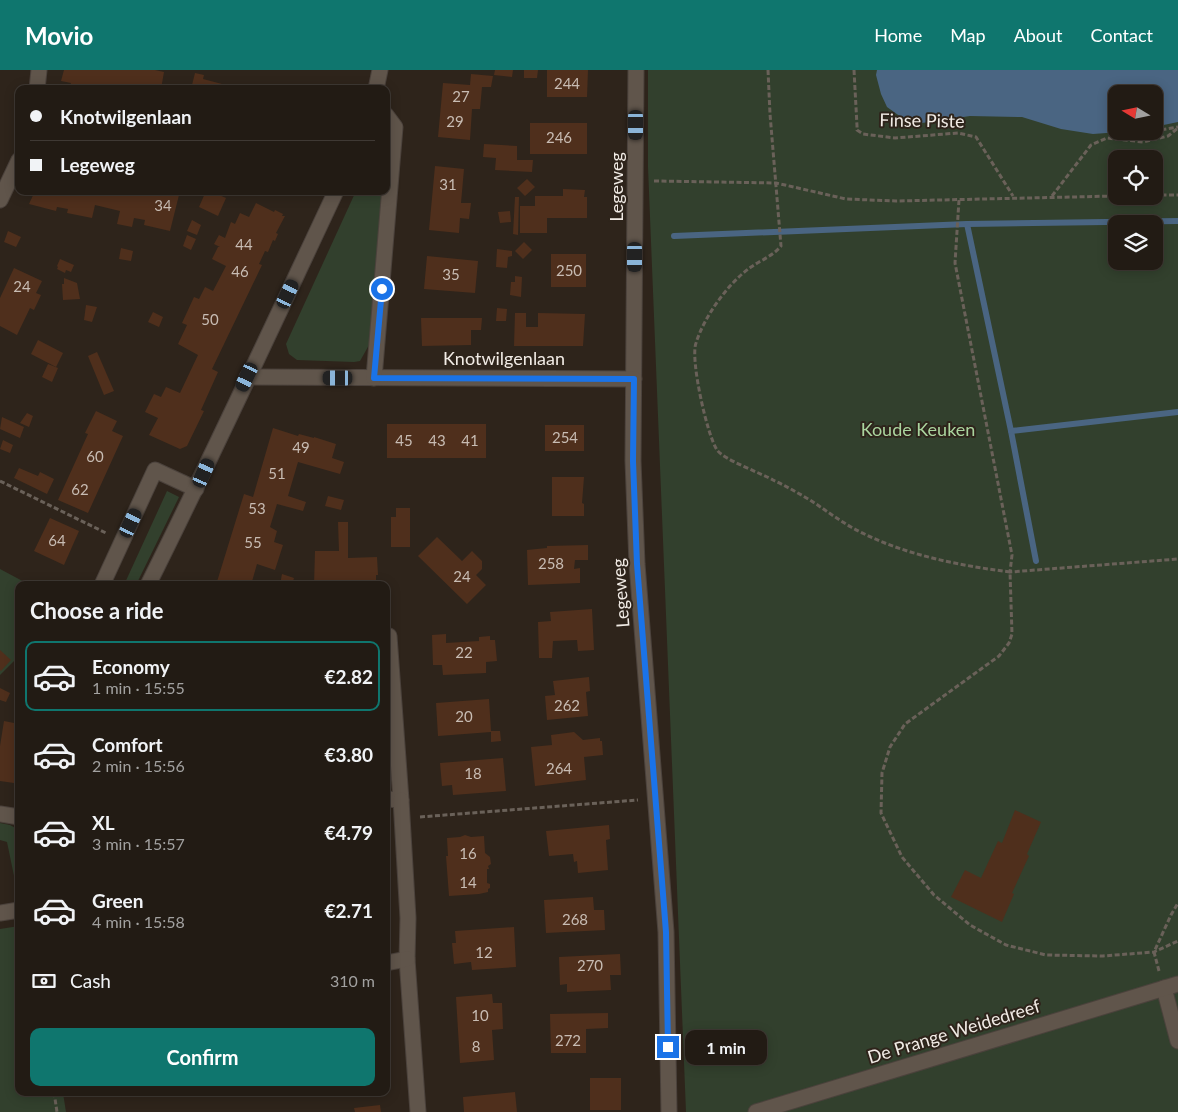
<!DOCTYPE html>
<meta charset="utf-8">
<style>
:root{--surface:#221b14;--page:#2e2822;--text:#f1f3f6;--muted:#a2a1a0;--line:#3f3934;--accent:#0f766e}
body{margin:0;font-family:Lato,sans-serif;background:var(--page);color:var(--text);height:100vh;display:flex;flex-direction:column;font-size:19px;white-space:nowrap}
*{box-sizing:border-box;margin:0}
p{font-size:16px;color:var(--muted)}
.icon{flex:none;width:28px;height:28px;fill:none;stroke:currentColor;stroke-width:2;stroke-linecap:round;stroke-linejoin:round}
.map{position:relative;flex:1;overflow:hidden}
.sheet{position:absolute;left:15px;top:511px;width:375px;height:515px;display:flex;flex-direction:column;background:var(--surface);border-radius:10px;box-shadow:0 2px 12px #0003,0 0 0 1px var(--line)}
.sheet>*{flex:none}
.hud{position:absolute;left:15px;top:15px;width:375px;height:110px;border-radius:10px;box-shadow:0 2px 12px #0003,0 0 0 1px var(--line);display:grid;align-content:center;height:110px;padding:0 15px;background:var(--surface)}
.needle{width:32px;rotate:280deg}
.tools{position:absolute;left:1108px;top:15px;display:grid;gap:10px}
.tools a{display:grid;place-items:center;width:55px;height:55px;border-radius:10px;background:var(--surface);box-shadow:0 2px 12px #0003,0 0 0 1px var(--line);font-size:25px}
.end{position:absolute;width:22px;height:22px;margin:-11px;border:6px solid #1a73e8;background:#fff;box-shadow:0 0 0 2px #fff}
.from{border-radius:50%}
.bubble{position:absolute;height:35px;border-radius:10px;background:var(--surface);box-shadow:0 2px 12px #0003,0 0 0 1px var(--line);font-size:16px;font-weight:700;line-height:35px;text-align:center}
.car{position:absolute;width:15px;height:30px;margin:-15px -8px;border-radius:6px;box-shadow:0 0 4px 1px #0007;background:linear-gradient(#222 24%,#8ab4d8 0 40%,#222 0 76%,#8ab4d8 0 86%,#222 0)}
.hud b{display:flex;align-items:center;gap:18px;height:48px;font-size:19px}
.hud b+b{border-top:1px solid var(--line)}
.hud i{width:12px;height:12px;background:var(--text)}
ul{padding:0;list-style:none}
li{display:flex;align-items:center;gap:15px;height:70px;margin:0 10px 8px;padding:0 5px;border:2px solid transparent;border-radius:10px}
li div{flex:1}
li b{display:block;font-size:19px}
li em{font-style:normal;font-weight:700}
li.active{border-color:var(--accent)}
li>.icon{width:45px;height:45px;stroke-width:1.5}
h2{padding:0 15px;font-size:22px;line-height:60px}
.pay{display:flex;align-items:center;gap:12px;height:55px;padding:0 15px;font-size:19px}
.pay p{margin-inline-start:auto}
.primary-button{display:flex;gap:10px;margin-top:auto;padding:10px 15px}
.primary-button a{flex:1;height:58px;border-radius:10px;background:var(--accent);color:#fff;font-size:20px;font-weight:700;line-height:58px;text-align:center}
header{display:flex;align-items:center;gap:30px;box-sizing:border-box;height:70px;padding:0 25px;background:var(--accent);color:#fff}
header strong{font-size:24px}
nav{display:flex;gap:28px;margin-inline-start:auto;font-size:18px}
.map>svg:first-child{display:block}
</style>
<header>
<strong>Movio</strong>
<nav><a>Home</a><a>Map</a><a>About</a><a>Contact</a></nav>
</header>
<div class="map">
<svg width="1178" height="1042" viewBox="0 0 1178 1042">
<rect width="100%" height="100%" fill="#2e241b"/>
<g fill="#32402d" fill-rule="evenodd">
<path d="M648 0H1178V1042H686L648 97ZM1116 24H1154V61H1116ZM1116 89H1154V126H1116ZM1116 154H1154V191H1116Z"/>
<polygon points="356,121 382,121 369,275 360,291 354,292 297,290 289,284 286,274"/>
<polygon points="167,421 179,427 136,515 124,515"/>
<polygon points="0,499 30,515 19,515 19,586 0,605"/>
<polygon points="0,753 10,755 19,760 19,830 7,772 0,770"/>
<polygon points="19,856 19,1022 63,1023 66,1042 0,1042 0,859"/>
</g>
<polygon fill="#4a6582" points="877,0 1178,0 1178,52 1154,57 1154,24 1116,24 1116,61 1133,61 1093,64 1061,59 1022,47 970,46 915,54 901,47 887,37 881,24 876,5"/>
<g fill="none" stroke-linecap="round" stroke-linejoin="round">
<g stroke="#4a6582" stroke-width="6">
<polyline points="967,154 1011,361 1036,491"/>
<polyline points="674,166 967,154 1178,151"/>
<polyline points="1011,361 1178,342"/>
</g>
</g>
<g fill="#4f2f1c">
<polygon points="64,0 155,0 164,2 161,19 82,19 70,16 71,13 61,11"/>
<polygon points="495,0 513,0 512,7 494,5"/>
<polygon points="524,0 538,0 537,8 524,8"/>
<polygon points="547,0 588,0 587,27 547,27"/>
<polygon points="195,3 204,5 203,9 241,19 191,19"/>
<polygon points="471,4 493,6 491,17 482,17 480,39 472,39 470,70 438,67 443,13 470,15"/>
<polygon points="252,14 274,18 274,19 251,19"/>
<rect x="530" y="53" width="57" height="31"/>
<polygon points="484,74 517,76 517,90 533,90 532,102 495,100 496,88 483,87"/>
<polygon points="435,96 464,99 461,133 471,133 469,149 460,148 459,163 429,160"/>
<polygon points="527,109 535,117 525,126 517,118"/>
<polygon points="563,119 585,120 584,127 587,127 587,148 547,148 547,163 520,163 520,136 535,136 535,126 563,126"/>
<polygon points="35,121 180,121 170,161 144,155 145,150 134,148 132,157 117,154 120,141 95,135 92,148 67,143 68,139 57,137 56,141 29,134"/>
<polygon points="206,121 210,121 226,128 218,146 199,137"/>
<polygon points="515,127 519,127 518,165 513,164"/>
<polygon points="256,133 274,142 275,140 283,144 282,146 285,146 276,163 278,164 275,171 273,170 268,182 265,181 259,194 262,195 212,299 218,302 201,340 204,341 187,376 180,379 149,365 158,348 145,342 154,324 161,327 166,317 180,323 198,285 178,274 187,255 182,253 194,227 199,229 205,217 213,221 226,196 212,189 218,177 220,177 214,174 219,165 225,168 231,152 235,154 240,143 249,147"/>
<polygon points="510,141 511,152 500,153 498,142"/>
<polygon points="192,150 201,155 197,165 187,161"/>
<polygon points="8,161 21,167 16,177 4,172"/>
<polygon points="187,165 196,169 191,180 183,176"/>
<polygon points="524,172 532,180 523,189 515,181"/>
<polygon points="121,178 133,181 131,191 119,189"/>
<polygon points="497,179 512,181 512,186 508,187 507,198 496,197"/>
<rect x="551" y="184" width="35" height="33"/>
<polygon points="427,186 478,191 475,223 424,219"/>
<polygon points="60,189 74,195 71,202 66,200 65,203 57,199 58,197 57,196"/>
<polygon points="14,198 42,211 36,223 41,225 34,240 30,238 17,265 0,256 0,228"/>
<polygon points="515,206 522,207 521,227 510,225 511,212 515,212"/>
<polygon points="64,208 77,213 80,229 63,230 62,214 64,214"/>
<polygon points="86,235 97,237 92,252 84,250"/>
<polygon points="497,238 507,239 506,251 496,251"/>
<polygon points="153,242 163,247 159,257 148,252"/>
<polygon points="515,243 526,243 526,257 538,257 538,243 585,244 583,276 514,276"/>
<polygon points="421,248 482,248 481,260 471,260 471,275 422,276"/>
<polygon points="38,270 63,283 56,297 31,284"/>
<polygon points="97,282 114,321 104,325 88,286"/>
<polygon points="48,294 58,298 52,312 42,307"/>
<polygon points="96,341 117,351 112,361 123,366 88,443 58,430 88,364 85,363"/>
<polygon points="27,343 33,346 29,357 20,353"/>
<polygon points="2,347 24,357 20,368 0,359"/>
<rect x="387" y="354" width="99" height="34"/>
<rect x="545" y="355" width="39" height="26"/>
<polygon points="273,358 298,366 299,364 314,368 314,367 336,374 332,388 344,392 340,404 298,392 288,426 306,432 303,441 277,434 270,457 277,461 274,472 283,475 275,500 257,494 251,515 216,515 244,424 253,427"/>
<polygon points="3,370 13,375 10,383 0,379"/>
<polygon points="19,398 38,406 40,402 54,409 47,424 14,408"/>
<polygon points="552,407 584,407 582,433 584,434 584,446 552,446"/>
<polygon points="328,426 344,430 341,440 325,436"/>
<polygon points="396,438 410,438 410,477 391,477 391,447 396,447"/>
<polygon points="50,448 79,461 64,495 34,481"/>
<polygon points="338,452 348,452 348,488 377,487 378,505 376,505 376,515 314,515 315,481 339,481"/>
<polygon points="437,467 462,491 472,481 482,491 482,499 476,505 486,515 467,534 418,486"/>
<polygon points="588,475 588,490 575,490 574,499 580,498 580,513 528,515 527,480 547,478 547,476"/>
<polygon points="282,504 294,508 292,515 280,515"/>
<polygon points="592,539 594,580 578,581 577,570 553,571 552,588 539,588 538,552 551,551 550,542"/>
<polygon points="446,564 446,573 479,571 479,567 490,566 490,570 495,570 497,591 486,592 486,603 443,605 442,595 433,595 432,565"/>
<polygon points="0,580 11,590 1,601 0,600"/>
<polygon points="589,607 590,621 586,622 588,646 547,650 545,626 555,625 553,611"/>
<polygon points="0,618 10,623 6,632 0,630"/>
<polygon points="489,629 491,661 500,661 501,671 491,672 491,662 438,666 436,633"/>
<polygon points="4,651 19,654 19,688 17,687 14,713 0,711 0,676"/>
<polygon points="574,662 583,670 600,668 600,671 602,671 603,685 584,687 586,710 535,716 531,677 552,675 551,665"/>
<polygon points="503,688 506,721 453,725 452,715 442,716 440,693"/>
<polygon points="1015,740 1041,752 1027,784 1029,786 1012,823 1014,824 1002,852 951,827 965,800 981,808 998,771 1002,773"/>
<polygon points="609,755 610,769 606,770 608,800 578,803 577,791 574,792 573,784 549,786 546,761"/>
<polygon points="465,765 471,767 484,766 485,783 490,787 491,794 488,796 489,799 487,799 487,813 490,814 490,818 488,819 488,822 479,824 449,826 446,786 448,786 447,768 460,767"/>
<polygon points="593,827 594,840 604,840 605,860 546,863 544,830"/>
<polygon points="514,857 516,897 472,900 471,892 454,894 452,873 456,873 455,861"/>
<polygon points="620,884 621,905 610,905 611,920 567,922 567,914 560,915 559,887"/>
<polygon points="492,924 493,933 502,933 503,959 492,960 494,990 460,993 456,927"/>
<polygon points="608,943 608,958 586,959 586,983 551,983 550,944"/>
<rect x="590" y="1008" width="31" height="32"/>
<polygon points="515,1022 517,1042 464,1042 463,1027"/>
<polygon points="380,1035 381,1042 355,1042 354,1038"/>
</g>
<g fill="none" stroke-linecap="round" stroke-linejoin="round">
<g stroke="#4b423c" stroke-width="17">
<g id="street">
<polyline points="636,0 633,391 637,494 666,862 669,1042"/>
<polyline points="37,19 39,0"/>
<polyline points="376,19 380,0"/>
<polyline points="0,130 19,90"/>
<polyline points="247,307 634,309"/>
<polyline points="374,308 395,57 386,45"/>
<polyline points="102,515 155,400 196,419"/>
<path d="M148 515C213 385 274 253 336 121"/>
<polyline points="386,566 389,566 401,730 386,729"/>
<polyline points="401,730 408,848 407,889 418,1042"/>
<polyline points="0,744 19,747"/>
<polyline points="0,843 19,840"/>
<polyline points="386,893 407,889"/>
<polyline points="1164,918 1178,971"/>
<polyline points="756,1042 1178,914"/>
</g>
</g>
<g stroke="#6a6159" stroke-width="3" stroke-dasharray="5 2.5" stroke-linecap="butt">
<path d="M768 0 770 44 781 176C773 186 761 190 751 197 728 213 704 247 696 273 690 289 707 365 717 380 724 390 761 403 773 410 786 416 798 423 810 430 824 439 837 449 851 457 899 484 956 495 1010 502L1012 564 1009 573 999 586 905 654 890 677 882 703 881 743 902 787 934 825 970 855 1006 875 1046 885 1103 886 1154 882 1178 871"/>
<polyline points="854,0 857,56 857,60 863,64 895,68 958,63 976,67 1013,126"/>
<polyline points="1154,61 1178,57"/>
<polyline points="1111,67 1150,61"/>
<polyline points="654,111 776,113 846,129 896,131 1116,126"/>
<polyline points="1154,125 1178,125"/>
<polyline points="1052,126 1091,75 1107,68 1143,72 1168,66 1178,58"/>
<polyline points="959,130 955,193 1012,485 1010,502 1178,489"/>
<polyline points="0,411 106,463"/>
<polyline points="420,747 638,730"/>
<polyline points="1159,901 1154,882 1171,845 1178,833"/>
<polyline points="54,1022 57,1042"/>
</g>
<use href="#street" stroke="#60554b" stroke-width="15"/>
</g>
<g fill="none" stroke-linecap="round" stroke-linejoin="round">
<polyline stroke="#1a73e8" stroke-width="6" points="382,219 374,308 634,309 633,391 637,494 666,862 668,977"/>
</g>
<g text-anchor="middle" stroke-width="4" stroke-linejoin="round" paint-order="stroke">
<g font-size="15" fill="#c8bcb3">
<text x="567" y="19">244</text>
<text x="461" y="32">27</text>
<text x="455" y="57">29</text>
<text x="559" y="73">246</text>
<text x="448" y="120">31</text>
<text x="163" y="141">34</text>
<text x="244" y="180">44</text>
<text x="569" y="206">250</text>
<text x="240" y="207">46</text>
<text x="451" y="210">35</text>
<text x="22" y="222">24</text>
<text x="210" y="255">50</text>
<text x="565" y="373">254</text>
<text x="404" y="376">45</text>
<text x="437" y="376">43</text>
<text x="470" y="376">41</text>
<text x="301" y="383">49</text>
<text x="95" y="392">60</text>
<text x="277" y="409">51</text>
<text x="80" y="425">62</text>
<text x="257" y="444">53</text>
<text x="57" y="476">64</text>
<text x="253" y="478">55</text>
<text x="551" y="499">258</text>
<text x="462" y="512">24</text>
<text x="464" y="588">22</text>
<text x="567" y="641">262</text>
<text x="464" y="652">20</text>
<text x="559" y="704">264</text>
<text x="473" y="709">18</text>
<text x="468" y="789">16</text>
<text x="468" y="818">14</text>
<text x="575" y="855">268</text>
<text x="484" y="888">12</text>
<text x="590" y="901">270</text>
<text x="480" y="951">10</text>
<text x="568" y="976">272</text>
<text x="476" y="982">8</text>
</g>
<g font-size="18" fill="#f1ebe5" stroke="#2e241b">
<text transform="translate(922 51) rotate(1)" y="6">Finse Piste</text>
<text transform="translate(617 117) rotate(-90)" y="6">Legeweg</text>
<text x="504" y="295">Knotwilgenlaan</text>
<text transform="translate(621 523) rotate(-94)" y="6">Legeweg</text>
<text transform="translate(954 962) rotate(-17)" y="6">De Prange Weidedreef</text>
</g>
<g font-size="18" fill="#aad49e" stroke="#2e241b">
<text x="918" y="366">Koude Keuken</text>
</g>
</g>
</svg>
<div class="tools">
<a><svg class="needle" viewBox="-14 -14 28 28"><path d="M0-13l5 13h-10z" fill="#e53935"/><path d="M0 13l5-13h-10z" fill="#a2a1a0"/></svg></a>
<a><svg class="icon" aria-label="locate" viewBox="0 0 24 24"><circle cx="12" cy="12" r="6"/><path d="M12 2v4M12 18v4M2 12h4M18 12h4"/></svg></a>
<a><svg class="icon" aria-label="layers" viewBox="0 0 24 24"><path d="M12 4l9 5-9 5-9-5zM3 14l9 5 9-5"/></svg></a>
</div>
<i class="end from" style="left:382px;top:219px"></i>
<i class="end" style="left:668px;top:977px"></i>
<div class="bubble" style="left:685px;top:960px;width:82px">1 min</div>
<i class="car" style="left:636px;top:55px;rotate:180deg"></i>
<i class="car" style="left:635px;top:187px;rotate:180deg"></i>
<i class="car" style="left:288px;top:224px;rotate:25deg"></i>
<i class="car" style="left:247px;top:307px;rotate:205deg"></i>
<i class="car" style="left:338px;top:308px;rotate:270deg"></i>
<i class="car" style="left:204px;top:403px;rotate:24deg"></i>
<i class="car" style="left:131px;top:453px;rotate:25deg"></i>
<div class="hud">
<b><i class="from"></i>Knotwilgenlaan</b>
<b><i></i>Legeweg</b>
</div>
<section class="sheet">
<h2>Choose a ride</h2>
<ul>
<li class="active"><svg class="icon" aria-label="car" viewBox="0 0 24 24"><path d="M5 17H2v-5l4-1 3-4h7l3 4 3 1v5h-3M9 17h6M6 11h13"/><circle cx="7" cy="17" r="2"/><circle cx="17" cy="17" r="2"/></svg><div><b>Economy</b><p>1 min · 15:55</p></div><em>€2.82</em></li>
<li><svg class="icon" aria-label="car" viewBox="0 0 24 24"><path d="M5 17H2v-5l4-1 3-4h7l3 4 3 1v5h-3M9 17h6M6 11h13"/><circle cx="7" cy="17" r="2"/><circle cx="17" cy="17" r="2"/></svg><div><b>Comfort</b><p>2 min · 15:56</p></div><em>€3.80</em></li>
<li><svg class="icon" aria-label="car" viewBox="0 0 24 24"><path d="M5 17H2v-5l4-1 3-4h7l3 4 3 1v5h-3M9 17h6M6 11h13"/><circle cx="7" cy="17" r="2"/><circle cx="17" cy="17" r="2"/></svg><div><b>XL</b><p>3 min · 15:57</p></div><em>€4.79</em></li>
<li><svg class="icon" aria-label="car" viewBox="0 0 24 24"><path d="M5 17H2v-5l4-1 3-4h7l3 4 3 1v5h-3M9 17h6M6 11h13"/><circle cx="7" cy="17" r="2"/><circle cx="17" cy="17" r="2"/></svg><div><b>Green</b><p>4 min · 15:58</p></div><em>€2.71</em></li>
</ul>
<div class="pay"><svg class="icon" aria-label="cash" viewBox="0 0 24 24"><path d="M3 7h18v10H3z"/><circle cx="12" cy="12" r="2"/></svg>Cash<p>310 m</p></div>
<div class="primary-button"><a>Confirm</a></div>
</section>
</div>
